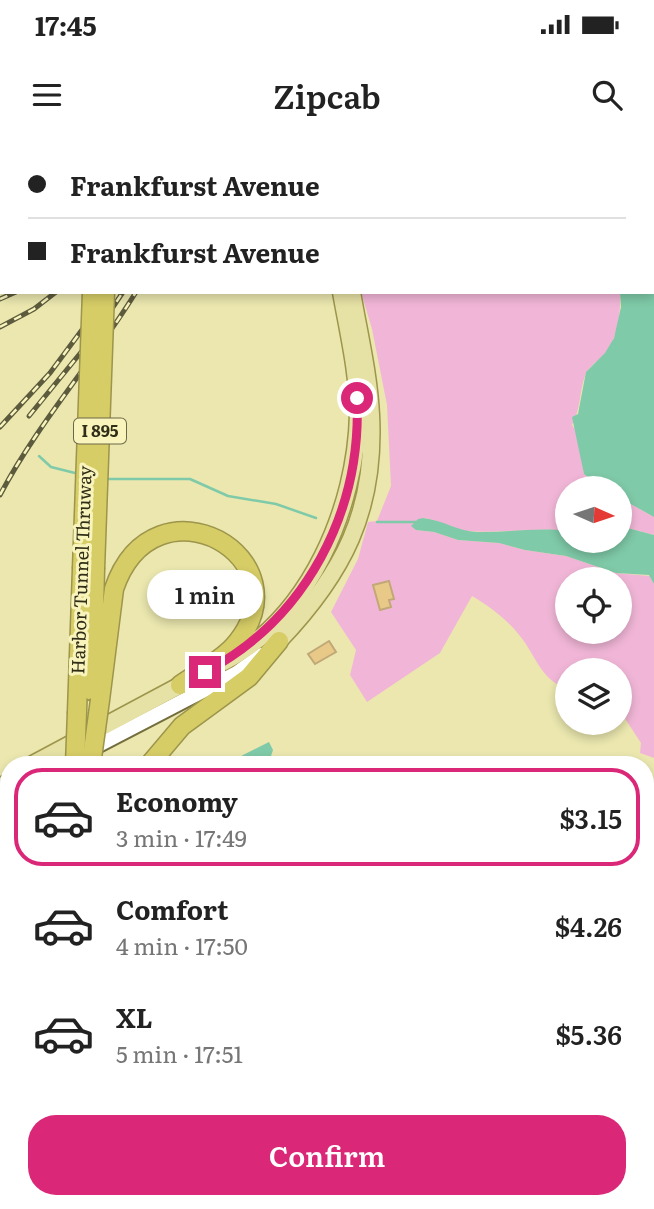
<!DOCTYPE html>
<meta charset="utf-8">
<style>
:root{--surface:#fff;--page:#f2f2f2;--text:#222;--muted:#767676;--line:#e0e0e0;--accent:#db2777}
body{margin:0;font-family:Literata,serif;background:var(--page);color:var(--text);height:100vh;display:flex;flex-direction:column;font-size:26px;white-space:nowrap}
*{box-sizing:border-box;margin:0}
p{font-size:23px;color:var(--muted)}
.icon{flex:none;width:38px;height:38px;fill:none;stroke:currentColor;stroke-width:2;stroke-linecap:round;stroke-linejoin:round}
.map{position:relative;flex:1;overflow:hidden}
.sheet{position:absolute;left:0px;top:616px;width:654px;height:453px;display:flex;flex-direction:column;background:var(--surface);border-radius:28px 28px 0 0;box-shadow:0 4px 10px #0003}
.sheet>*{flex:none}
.top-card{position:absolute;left:0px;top:0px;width:654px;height:154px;box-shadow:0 4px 10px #0003;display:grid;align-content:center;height:154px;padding:0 28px;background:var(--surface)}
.needle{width:46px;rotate:93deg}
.controls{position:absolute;left:555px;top:336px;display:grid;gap:14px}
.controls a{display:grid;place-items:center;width:77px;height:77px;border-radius:50%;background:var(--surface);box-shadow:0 4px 10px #0003;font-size:35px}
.end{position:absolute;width:32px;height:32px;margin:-16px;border:9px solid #db2777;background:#fff;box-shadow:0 0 0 4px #fff}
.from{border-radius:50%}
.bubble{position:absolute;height:49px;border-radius:24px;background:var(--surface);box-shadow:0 4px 10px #0003;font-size:23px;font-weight:600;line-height:49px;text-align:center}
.top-card b{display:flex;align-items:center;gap:24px;height:66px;font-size:26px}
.top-card b+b{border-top:2px solid var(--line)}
.top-card i{width:18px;height:18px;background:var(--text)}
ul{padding:12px 0 0;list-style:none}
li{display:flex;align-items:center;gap:21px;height:98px;margin:0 14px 10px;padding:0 14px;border:4px solid transparent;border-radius:28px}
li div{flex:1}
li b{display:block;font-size:26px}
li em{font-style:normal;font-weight:600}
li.active{border-color:var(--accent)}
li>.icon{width:63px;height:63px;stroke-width:1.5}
.primary-button{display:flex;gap:14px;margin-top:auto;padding:14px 28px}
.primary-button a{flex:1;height:80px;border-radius:28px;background:var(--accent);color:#fff;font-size:28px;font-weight:600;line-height:80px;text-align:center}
.status{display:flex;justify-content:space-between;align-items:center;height:49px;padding:0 35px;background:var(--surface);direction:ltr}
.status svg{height:19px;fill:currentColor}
header{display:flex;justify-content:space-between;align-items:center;height:91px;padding:0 28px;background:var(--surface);font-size:32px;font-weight:600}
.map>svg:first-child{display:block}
</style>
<div class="status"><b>17:45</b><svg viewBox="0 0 49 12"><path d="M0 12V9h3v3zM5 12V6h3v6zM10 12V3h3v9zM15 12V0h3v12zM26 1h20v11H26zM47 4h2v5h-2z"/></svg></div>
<header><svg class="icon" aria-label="menu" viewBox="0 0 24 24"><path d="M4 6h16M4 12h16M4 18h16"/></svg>Zipcab<svg class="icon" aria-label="search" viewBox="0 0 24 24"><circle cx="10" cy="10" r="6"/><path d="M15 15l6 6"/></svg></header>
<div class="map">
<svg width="654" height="1069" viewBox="0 0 654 1069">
<rect width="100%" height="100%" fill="#ebe7af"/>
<g fill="#f1b6d7" fill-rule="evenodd">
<path d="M361 152H620C621 174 618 199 603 216 597 222 587 228 585 236 579 253 581 269 572 285L577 292 584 334 603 348H567V391C533 387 500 394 466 391 451 389 439 380 423 378L416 390 434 392 458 400 499 403 525 410 566 416 616 433 650 436 654 444V618L640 613 641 603 620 571V530H567V549C542 540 537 519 523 500 510 482 491 467 472 456L440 513 367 562 350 535 356 510 331 472 358 419 368 382 377 381 391 346 387 265 372 189ZM567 439H620V492H567Z"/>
<polygon points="620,358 654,377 654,395 620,386"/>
</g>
<g fill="#7fcaa8">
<polygon points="654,0 654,377 620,358 620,348 603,348 584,334 572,277 578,274 586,232 605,213 614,198 621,167 620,152 653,152"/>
<path d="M423 378C443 380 457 391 477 392 507 393 537 387 567 391V401H620V386L654 395V444L649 435 616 433 566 416 525 410 499 403 458 400 434 392 416 390 411 386 418 379Z"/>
<polygon points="269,602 273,610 268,625 229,625 243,615"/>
<polygon points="654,671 654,808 646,805 646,673"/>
</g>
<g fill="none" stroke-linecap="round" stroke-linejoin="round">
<g stroke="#7fcaa8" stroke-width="2.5">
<polyline points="39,316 51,327 79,334"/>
<polyline points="106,339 190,339 228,356 276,364 316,378"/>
<polyline points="377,382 416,382"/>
</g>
</g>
<g fill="#e9c988" stroke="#c1a877" stroke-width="2">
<polygon points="389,441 394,459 389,460 391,467 380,470 373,445"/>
<polygon points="329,501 336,512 315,524 308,514"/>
<polygon points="3,893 9,894 9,923 3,924 0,923 0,894"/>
<polygon points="0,980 9,980 7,1012 0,1012"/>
<rect x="478" y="1060" width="92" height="9"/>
</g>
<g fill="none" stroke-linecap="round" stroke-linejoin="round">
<g stroke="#736e3b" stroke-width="18">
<g id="secondary">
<polyline points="60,625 237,533 262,515"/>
<polyline points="0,672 9,663"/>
</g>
</g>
<g stroke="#9c954b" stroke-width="19">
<g id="primary">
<polyline points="315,0 315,2"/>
<polyline points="328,0 328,2"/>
<path d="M279 501C343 434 376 371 371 275 369 234 359 193 352 152"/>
<path d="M224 522C310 477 356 367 358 274 358 233 348 192 341 152"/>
<polyline points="31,625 192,539"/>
<polyline points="0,648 9,641"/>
</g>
</g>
<g stroke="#9c954b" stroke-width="21">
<g id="motorway">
<polyline points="98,2 98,0"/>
<polyline points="92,551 95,429"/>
<path d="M100 560 114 449C154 330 312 418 233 507 219 522 197 533 180 545"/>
<polyline points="77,572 82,429"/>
<polyline points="149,625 182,586 249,537 279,501"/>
<polyline points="0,772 9,777"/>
<polyline points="0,839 9,840"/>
<polyline points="55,1069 56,1060"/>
<polyline points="73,1069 74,1060"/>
</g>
</g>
<use href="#secondary" stroke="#fff" stroke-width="14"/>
<use href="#primary" stroke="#e6e1a4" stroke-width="16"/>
<use href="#motorway" stroke="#d6cd67" stroke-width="18"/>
<g stroke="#5d5b3d" stroke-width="5">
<g id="rail">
<polyline points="162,2 162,0"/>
<polyline points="180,2 180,0"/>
<polyline points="191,2 192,0"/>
<polyline points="203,2 203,0"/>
<polyline points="0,159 16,152"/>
<polyline points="0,187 34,169 56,152"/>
<polyline points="29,276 91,200 123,152"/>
<polyline points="0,287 50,233 110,152"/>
<path d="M0 355C38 283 93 222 136 152"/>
</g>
</g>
<use href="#rail" stroke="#f8f4bc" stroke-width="2.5" stroke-dasharray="8" stroke-linecap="butt"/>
<g stroke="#9c954b" stroke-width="21" stroke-linecap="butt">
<g id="motorway-bridge">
<polyline points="82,429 92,152"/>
<polyline points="95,429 105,152"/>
<polyline points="75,625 77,572"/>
<polyline points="91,625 100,560"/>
</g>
</g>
<use href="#motorway-bridge" stroke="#d6cd67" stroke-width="18"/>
</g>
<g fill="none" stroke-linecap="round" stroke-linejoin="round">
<path stroke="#db2777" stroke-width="9" d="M205 532C306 479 362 372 357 258"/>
</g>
<g text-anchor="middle" stroke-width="6" stroke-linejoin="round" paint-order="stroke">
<rect fill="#f8f4bc" stroke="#6c6949" stroke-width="2" x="74" y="278.5" width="52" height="25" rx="5"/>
<g font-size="16" font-weight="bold" fill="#302e18">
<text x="100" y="297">I 895</text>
</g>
<g font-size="18" fill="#302e18" stroke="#f8f4bc">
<text transform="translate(82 430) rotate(-88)" y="6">Harbor Tunnel Thruway</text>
</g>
</g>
</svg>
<div class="controls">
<a><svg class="needle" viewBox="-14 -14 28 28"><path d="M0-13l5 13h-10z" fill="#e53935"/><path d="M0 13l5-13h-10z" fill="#767676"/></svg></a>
<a><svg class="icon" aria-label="locate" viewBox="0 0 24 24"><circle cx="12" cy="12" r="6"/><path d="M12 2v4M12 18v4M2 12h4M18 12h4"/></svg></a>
<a><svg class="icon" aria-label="layers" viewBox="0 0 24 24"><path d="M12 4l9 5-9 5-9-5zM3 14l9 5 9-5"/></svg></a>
</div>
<i class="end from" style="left:357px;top:258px"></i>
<i class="end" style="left:205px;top:532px"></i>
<div class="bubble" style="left:147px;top:430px;width:116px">1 min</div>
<div class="top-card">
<b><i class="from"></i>Frankfurst Avenue</b>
<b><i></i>Frankfurst Avenue</b>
</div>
<section class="sheet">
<ul>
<li class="active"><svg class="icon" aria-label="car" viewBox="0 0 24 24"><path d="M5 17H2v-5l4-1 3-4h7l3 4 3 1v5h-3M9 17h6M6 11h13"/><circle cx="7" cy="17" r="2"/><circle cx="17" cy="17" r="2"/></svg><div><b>Economy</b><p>3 min · 17:49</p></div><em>$3.15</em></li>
<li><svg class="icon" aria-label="car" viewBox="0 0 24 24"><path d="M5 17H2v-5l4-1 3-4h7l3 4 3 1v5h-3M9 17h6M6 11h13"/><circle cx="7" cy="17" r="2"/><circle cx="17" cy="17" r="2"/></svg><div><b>Comfort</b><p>4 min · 17:50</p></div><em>$4.26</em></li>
<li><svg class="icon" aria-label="car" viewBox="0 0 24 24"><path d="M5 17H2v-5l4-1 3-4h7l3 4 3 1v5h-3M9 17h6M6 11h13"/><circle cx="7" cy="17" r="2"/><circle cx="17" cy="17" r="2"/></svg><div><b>XL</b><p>5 min · 17:51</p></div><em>$5.36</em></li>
</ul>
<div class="primary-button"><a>Confirm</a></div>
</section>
</div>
